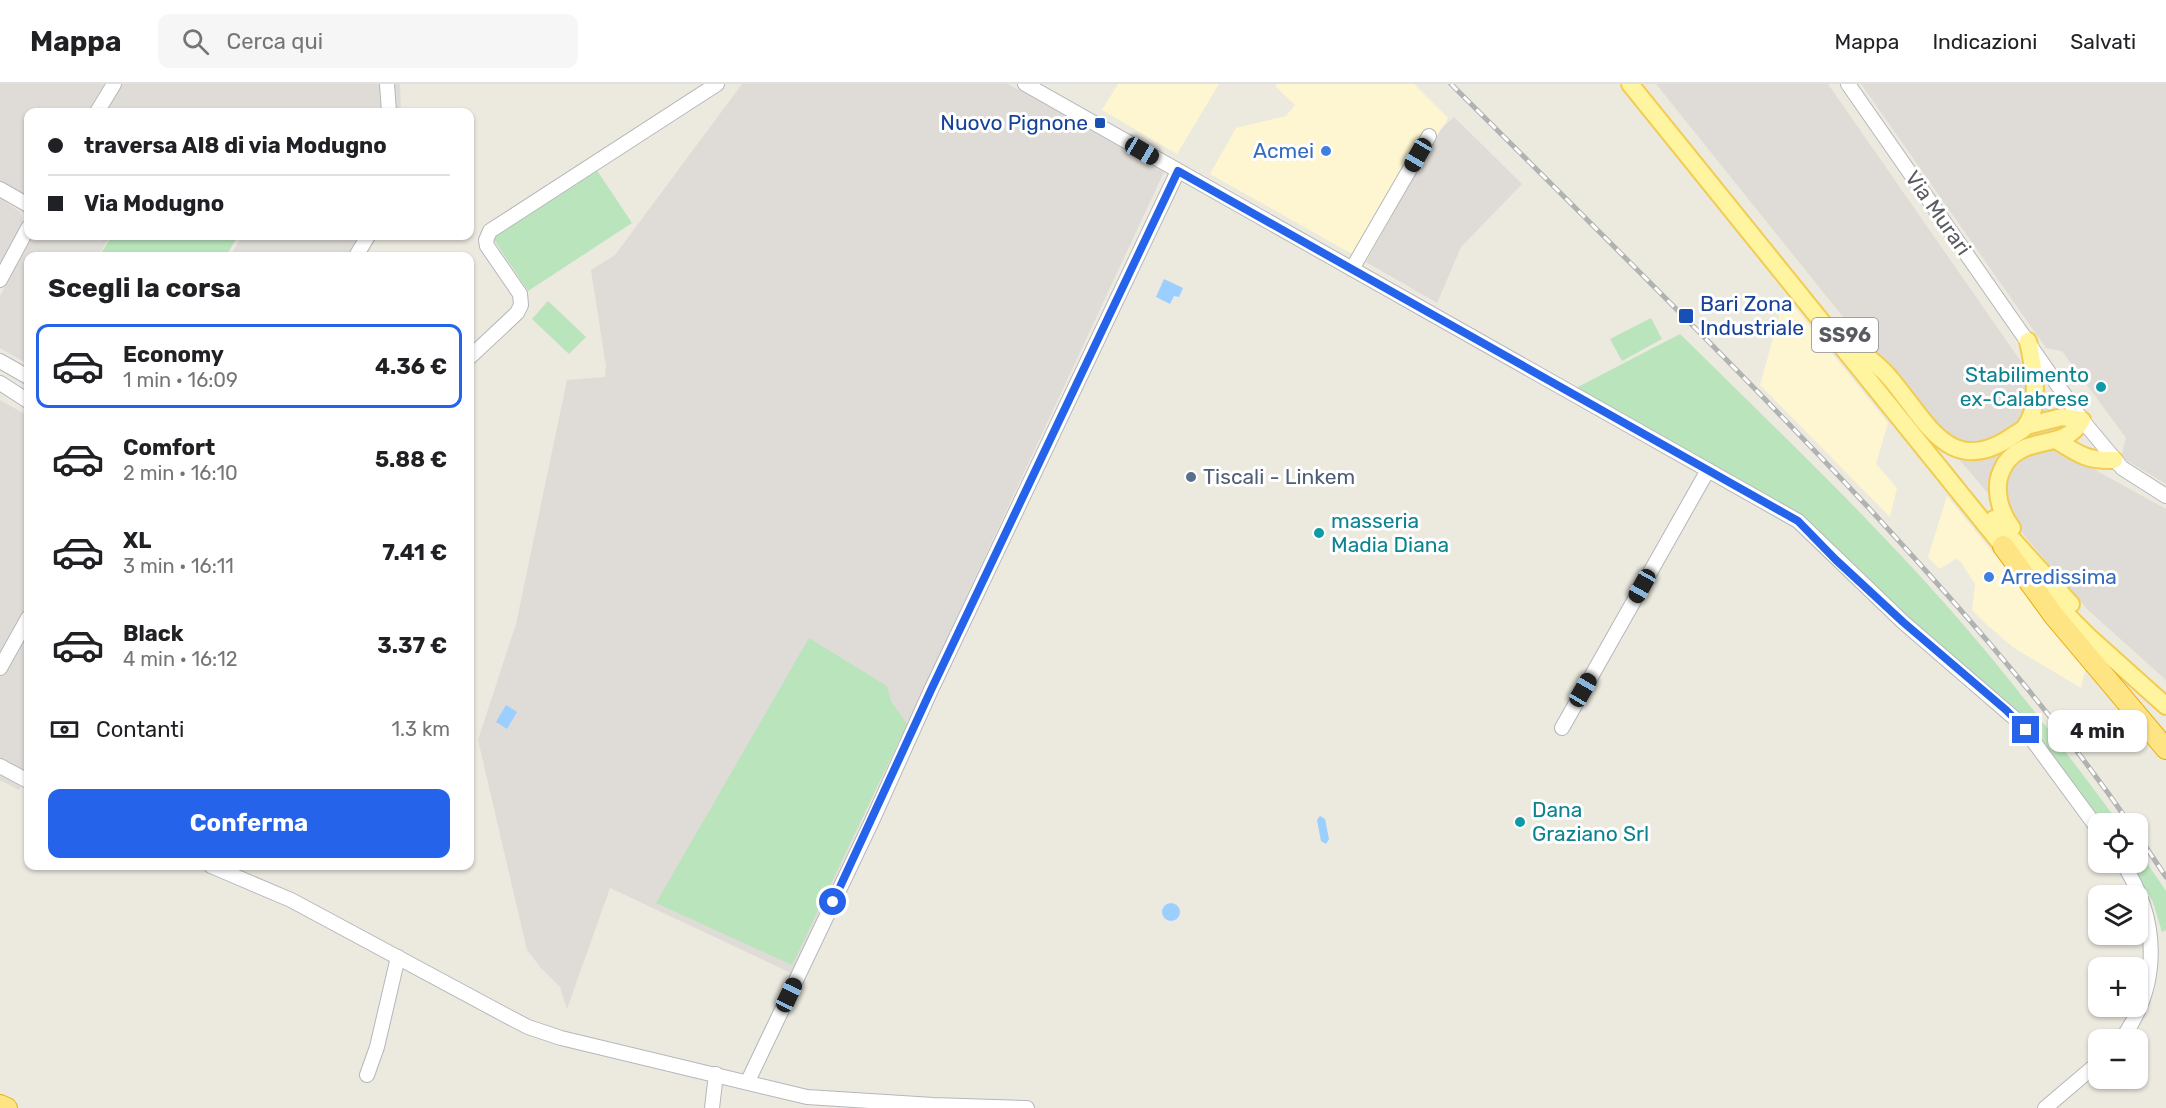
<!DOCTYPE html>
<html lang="it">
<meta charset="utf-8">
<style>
:root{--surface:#fff;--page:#f6f6f6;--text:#202124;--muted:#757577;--line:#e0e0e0;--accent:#2563eb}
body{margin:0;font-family:Rubik,sans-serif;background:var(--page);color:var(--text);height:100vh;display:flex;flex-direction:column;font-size:22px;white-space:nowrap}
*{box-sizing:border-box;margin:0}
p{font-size:20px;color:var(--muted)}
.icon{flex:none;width:33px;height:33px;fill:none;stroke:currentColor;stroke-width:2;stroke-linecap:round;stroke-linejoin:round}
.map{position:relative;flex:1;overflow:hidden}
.details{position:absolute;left:24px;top:168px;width:450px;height:618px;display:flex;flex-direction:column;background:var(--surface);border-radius:12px;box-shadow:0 2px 4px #0004}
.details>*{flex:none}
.top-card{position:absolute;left:24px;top:24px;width:450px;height:132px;border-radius:12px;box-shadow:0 2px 4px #0004;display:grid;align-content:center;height:132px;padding:0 24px;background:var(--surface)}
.controls{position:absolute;left:2088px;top:729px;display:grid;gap:12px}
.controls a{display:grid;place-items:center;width:60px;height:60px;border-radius:12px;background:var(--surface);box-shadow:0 2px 4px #0004;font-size:30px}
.end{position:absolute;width:27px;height:27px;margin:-14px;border:8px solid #2563eb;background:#fff;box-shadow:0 0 0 3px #fff}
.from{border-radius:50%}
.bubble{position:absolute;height:42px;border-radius:12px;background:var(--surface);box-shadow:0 2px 4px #0004;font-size:20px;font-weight:700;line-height:42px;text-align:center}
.car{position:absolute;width:18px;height:36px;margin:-18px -9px;border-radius:8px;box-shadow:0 0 4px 2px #0007;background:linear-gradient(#222 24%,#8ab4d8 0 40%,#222 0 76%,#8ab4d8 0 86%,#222 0)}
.top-card b{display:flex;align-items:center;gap:21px;height:57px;font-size:22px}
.top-card b+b{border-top:2px solid var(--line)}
.top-card i{width:15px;height:15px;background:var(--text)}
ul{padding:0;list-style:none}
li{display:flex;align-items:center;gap:18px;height:84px;margin:0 12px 9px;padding:0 12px;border:3px solid transparent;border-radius:12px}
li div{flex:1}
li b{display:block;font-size:22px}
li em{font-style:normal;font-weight:700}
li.current{border-color:var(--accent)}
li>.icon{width:54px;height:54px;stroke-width:1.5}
h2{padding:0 24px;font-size:27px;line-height:72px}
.pay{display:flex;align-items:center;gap:15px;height:66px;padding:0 24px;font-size:22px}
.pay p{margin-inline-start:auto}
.button{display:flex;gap:12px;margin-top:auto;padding:12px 24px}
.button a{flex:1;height:69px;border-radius:12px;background:var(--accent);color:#fff;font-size:24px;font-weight:700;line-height:69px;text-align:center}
header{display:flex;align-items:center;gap:36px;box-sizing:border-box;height:84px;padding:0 30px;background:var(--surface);border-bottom:2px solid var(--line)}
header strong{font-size:28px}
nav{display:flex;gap:33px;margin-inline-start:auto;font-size:21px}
.search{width:420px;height:54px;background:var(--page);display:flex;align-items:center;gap:15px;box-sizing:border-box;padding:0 21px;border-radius:12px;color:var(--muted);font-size:22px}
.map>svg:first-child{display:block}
</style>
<header>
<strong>Mappa</strong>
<div class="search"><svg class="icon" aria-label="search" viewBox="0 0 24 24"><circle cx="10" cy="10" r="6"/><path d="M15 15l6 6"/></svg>Cerca qui</div>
<nav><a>Mappa</a><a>Indicazioni</a><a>Salvati</a></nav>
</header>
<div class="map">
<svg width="2166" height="1024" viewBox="0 0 2166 1024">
<rect width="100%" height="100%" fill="#ece9df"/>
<g fill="#fef5d1">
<polygon points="1118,0 1219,0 1177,70 1102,26"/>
<polygon points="1277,0 1414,0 1448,34 1366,178 1210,90 1236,44 1286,32 1295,21 1275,2"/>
<polygon points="1785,211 1888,339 1876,380 1897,404 1890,433 1760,301"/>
<polygon points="1947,412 2086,583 2081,604 2014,564 1987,541 1972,526 1975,500 1960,477 1956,475 1939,485 1928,473"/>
</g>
<g fill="#dfdcd7">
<polygon points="0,0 104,0 88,28 28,28 28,114 0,98"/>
<polygon points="121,0 400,0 401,28 104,28"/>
<polygon points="742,0 1008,0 1164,88 791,889 610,804 567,925 560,903 541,884 527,866 478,656 516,540 567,296 605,293 606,282 591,186 615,171"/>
<polygon points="1656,0 1828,0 2097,387 2166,425 2166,596 2088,526 1933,345"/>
<polygon points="1861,0 2166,0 2166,400 2121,373 2126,354 2062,267 2046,264"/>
<polygon points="1454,33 1522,100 1461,163 1437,219 1366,178 1441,45"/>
<polygon points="0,114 20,128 23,138 0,181"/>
<polygon points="33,152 110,152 98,172 28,172 28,280 0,264 0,212"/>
<polygon points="242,152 378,152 366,172 230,172"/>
<polygon points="0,316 28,332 28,686 19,706 0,696"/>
</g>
<g fill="#bae4bc">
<polygon points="596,85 632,139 528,207 492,153"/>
<polygon points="112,152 238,152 226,172 99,172"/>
<polygon points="548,217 586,253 569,270 532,235"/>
<polygon points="1651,234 1662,255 1622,277 1610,255"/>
<path d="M1680 250C1770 339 1863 427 1947 522 2008 591 2064 665 2119 739H2103L2030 640 1879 508 1802 432 1574 305Z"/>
<polygon points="809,554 887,602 891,617 907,640 792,881 656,819"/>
<polygon points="2138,766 2166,807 2166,846 2162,848 2153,818 2131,779 2138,778"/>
</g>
<g fill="#9bcfff">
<polygon points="1164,195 1183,204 1179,213 1174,212 1170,220 1156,213"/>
<polygon points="506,621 517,628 507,645 496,638"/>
<polygon points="1320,732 1325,735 1329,755 1326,760 1321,757 1317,736"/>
<circle cx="1171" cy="828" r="9"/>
</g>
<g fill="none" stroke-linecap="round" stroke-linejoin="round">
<g stroke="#b5b7bc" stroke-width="16">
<g id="minor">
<polyline points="387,0 389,28"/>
<polyline points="1025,0 1798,437 1903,538 2020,639 2098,745"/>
<polyline points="1848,0 2082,336 2122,384 2166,412"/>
<polyline points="97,28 114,0"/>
<polyline points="0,105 28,121"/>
<polyline points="356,172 368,152"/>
<polyline points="1352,185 1429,52"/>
<polyline points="0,196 28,144"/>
<polyline points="470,273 517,229 521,221 520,210 487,162 486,156 490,147 717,0"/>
<polyline points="0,277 28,293"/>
<polyline points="0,299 28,317"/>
<polyline points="0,584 28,534"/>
<polyline points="1562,644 1708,386"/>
<polyline points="0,682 28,697"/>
<polyline points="211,782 291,816 505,931 528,943 561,954 807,1013 933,1021 1027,1024"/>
<path d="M2121 956C2162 900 2159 834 2122 778"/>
<polyline points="367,991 377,963 398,873"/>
<polyline points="748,997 872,737 931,606 1178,87"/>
<polyline points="712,1024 716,990"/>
<polyline points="2045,1024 2098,979"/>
</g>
</g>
<g stroke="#f2cc51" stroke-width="20">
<g id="major">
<polyline points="1630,0 2010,471"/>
<path d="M1854 262C1866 272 1879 281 1889 293 1926 335 1949 397 2014 351 2017 349 2023 346 2025 343 2042 322 2033 280 2028 257"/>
<path d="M2056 356C2078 370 2087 377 2114 376"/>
<polyline points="1994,435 2071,520"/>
<path d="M2012 444C2003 432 1997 417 1998 401 1998 393 2001 387 2005 380 2026 349 2065 368 2082 336L2062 333 2026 342"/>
<polyline points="2050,514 2089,553 2166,622"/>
</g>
</g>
<g stroke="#eaab00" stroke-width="22">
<g id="highway">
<polyline points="2003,462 2054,532 2166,665"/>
<polyline points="0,1021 7,1024"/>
</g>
</g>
<use href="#minor" stroke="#fff" stroke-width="14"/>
<use href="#major" stroke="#fff4a0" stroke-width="16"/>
<use href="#highway" stroke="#fee483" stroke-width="20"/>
<g stroke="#b1b2b2" stroke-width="5">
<g id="rail">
<path d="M1451 0C1590 139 1731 277 1866 421 1959 522 2051 626 2130 740"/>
<polyline points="2138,751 2166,793"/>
</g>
</g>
<use href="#rail" stroke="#fff" stroke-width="3" stroke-dasharray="9" stroke-linecap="butt"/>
</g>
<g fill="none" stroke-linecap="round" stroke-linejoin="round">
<polyline stroke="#2563eb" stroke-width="8" points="833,818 931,606 1178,87 1798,437 1836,476 1903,538 2006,626 2026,646"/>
</g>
<g fill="#1a4fb4" stroke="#fff" stroke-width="2">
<rect x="1094" y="33" width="12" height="12" rx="3"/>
<rect x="1678" y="224" width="16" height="16" rx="3"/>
</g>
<g fill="#3f7fe0" stroke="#fff" stroke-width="2">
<circle cx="1326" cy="67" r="6"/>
<circle cx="1989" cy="493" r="6"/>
</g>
<g fill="#0f9aa8" stroke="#fff" stroke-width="2">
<circle cx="2101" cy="303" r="6"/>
<circle cx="1319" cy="449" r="6"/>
<circle cx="1520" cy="738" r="6"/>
</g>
<circle fill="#5c6f8a" stroke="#fff" stroke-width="2" cx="1191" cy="393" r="6"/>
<g text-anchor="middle" stroke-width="6" stroke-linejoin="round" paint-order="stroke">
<rect fill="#fff" stroke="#8a8c90" stroke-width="1.5" x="1812" y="234" width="66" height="34" rx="4.5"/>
<g font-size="20" font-weight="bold" fill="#585b60">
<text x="1845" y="258">SS96</text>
</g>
<g font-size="21" fill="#164399" stroke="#fff" text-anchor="end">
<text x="1088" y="46">Nuovo Pignone</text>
<text x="1700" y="227" text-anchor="start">Bari Zona<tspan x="1700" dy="24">Industriale</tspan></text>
</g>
<g font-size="21" fill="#366cbe" stroke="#fff" text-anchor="end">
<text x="1314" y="74">Acmei</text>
<text x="2001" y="500" text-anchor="start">Arredissima</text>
</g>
<g font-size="21" fill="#585b60" stroke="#fff">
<text transform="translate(1938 129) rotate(55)" y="7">Via Murari</text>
</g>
<g font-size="21" fill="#0d838f" stroke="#fff" text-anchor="start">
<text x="2089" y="298" text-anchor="end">Stabilimento<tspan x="2089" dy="24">ex-Calabrese</tspan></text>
<text x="1331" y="444">masseria<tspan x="1331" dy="24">Madia Diana</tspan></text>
<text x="1532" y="733">Dana<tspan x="1532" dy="24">Graziano Srl</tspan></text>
</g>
<g font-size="21" fill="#4e5e75" stroke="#fff" text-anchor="start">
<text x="1203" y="400">Tiscali - Linkem</text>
</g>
</g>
</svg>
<div class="controls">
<a><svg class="icon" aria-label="locate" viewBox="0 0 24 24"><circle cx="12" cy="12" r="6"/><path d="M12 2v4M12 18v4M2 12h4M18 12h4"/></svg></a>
<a><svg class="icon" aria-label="layers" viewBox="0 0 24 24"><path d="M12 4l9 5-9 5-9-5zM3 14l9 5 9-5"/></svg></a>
<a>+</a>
<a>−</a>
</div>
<i class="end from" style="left:833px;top:818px"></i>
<i class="end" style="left:2026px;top:646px"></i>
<div class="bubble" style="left:2048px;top:626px;width:99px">4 min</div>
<i class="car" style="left:1142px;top:67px;rotate:120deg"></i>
<i class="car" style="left:1418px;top:71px;rotate:210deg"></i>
<i class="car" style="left:1642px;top:502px;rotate:209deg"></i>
<i class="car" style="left:1583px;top:606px;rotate:30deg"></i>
<i class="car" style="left:789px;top:911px;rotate:25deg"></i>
<div class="top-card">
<b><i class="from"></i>traversa AI8 di via Modugno</b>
<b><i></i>Via Modugno</b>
</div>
<section class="details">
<h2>Scegli la corsa</h2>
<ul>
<li class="current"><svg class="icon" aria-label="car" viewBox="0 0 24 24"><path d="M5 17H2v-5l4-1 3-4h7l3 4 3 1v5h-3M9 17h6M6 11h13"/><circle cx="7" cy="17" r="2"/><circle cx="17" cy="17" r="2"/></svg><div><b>Economy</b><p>1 min · 16:09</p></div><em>4.36 €</em></li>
<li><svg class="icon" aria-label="car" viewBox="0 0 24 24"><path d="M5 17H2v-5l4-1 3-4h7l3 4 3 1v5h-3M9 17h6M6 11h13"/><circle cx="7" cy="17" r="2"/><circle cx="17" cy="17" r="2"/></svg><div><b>Comfort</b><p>2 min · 16:10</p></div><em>5.88 €</em></li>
<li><svg class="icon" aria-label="car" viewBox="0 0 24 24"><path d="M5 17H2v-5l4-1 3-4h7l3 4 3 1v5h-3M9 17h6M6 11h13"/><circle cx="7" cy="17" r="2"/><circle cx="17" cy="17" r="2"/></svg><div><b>XL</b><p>3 min · 16:11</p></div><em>7.41 €</em></li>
<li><svg class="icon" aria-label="car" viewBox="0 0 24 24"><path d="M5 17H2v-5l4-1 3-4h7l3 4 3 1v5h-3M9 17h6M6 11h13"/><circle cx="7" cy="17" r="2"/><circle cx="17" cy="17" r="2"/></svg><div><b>Black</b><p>4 min · 16:12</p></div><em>3.37 €</em></li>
</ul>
<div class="pay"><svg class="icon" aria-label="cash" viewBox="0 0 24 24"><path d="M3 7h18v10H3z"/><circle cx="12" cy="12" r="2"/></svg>Contanti<p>1.3 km</p></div>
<div class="button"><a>Conferma</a></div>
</section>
</div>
